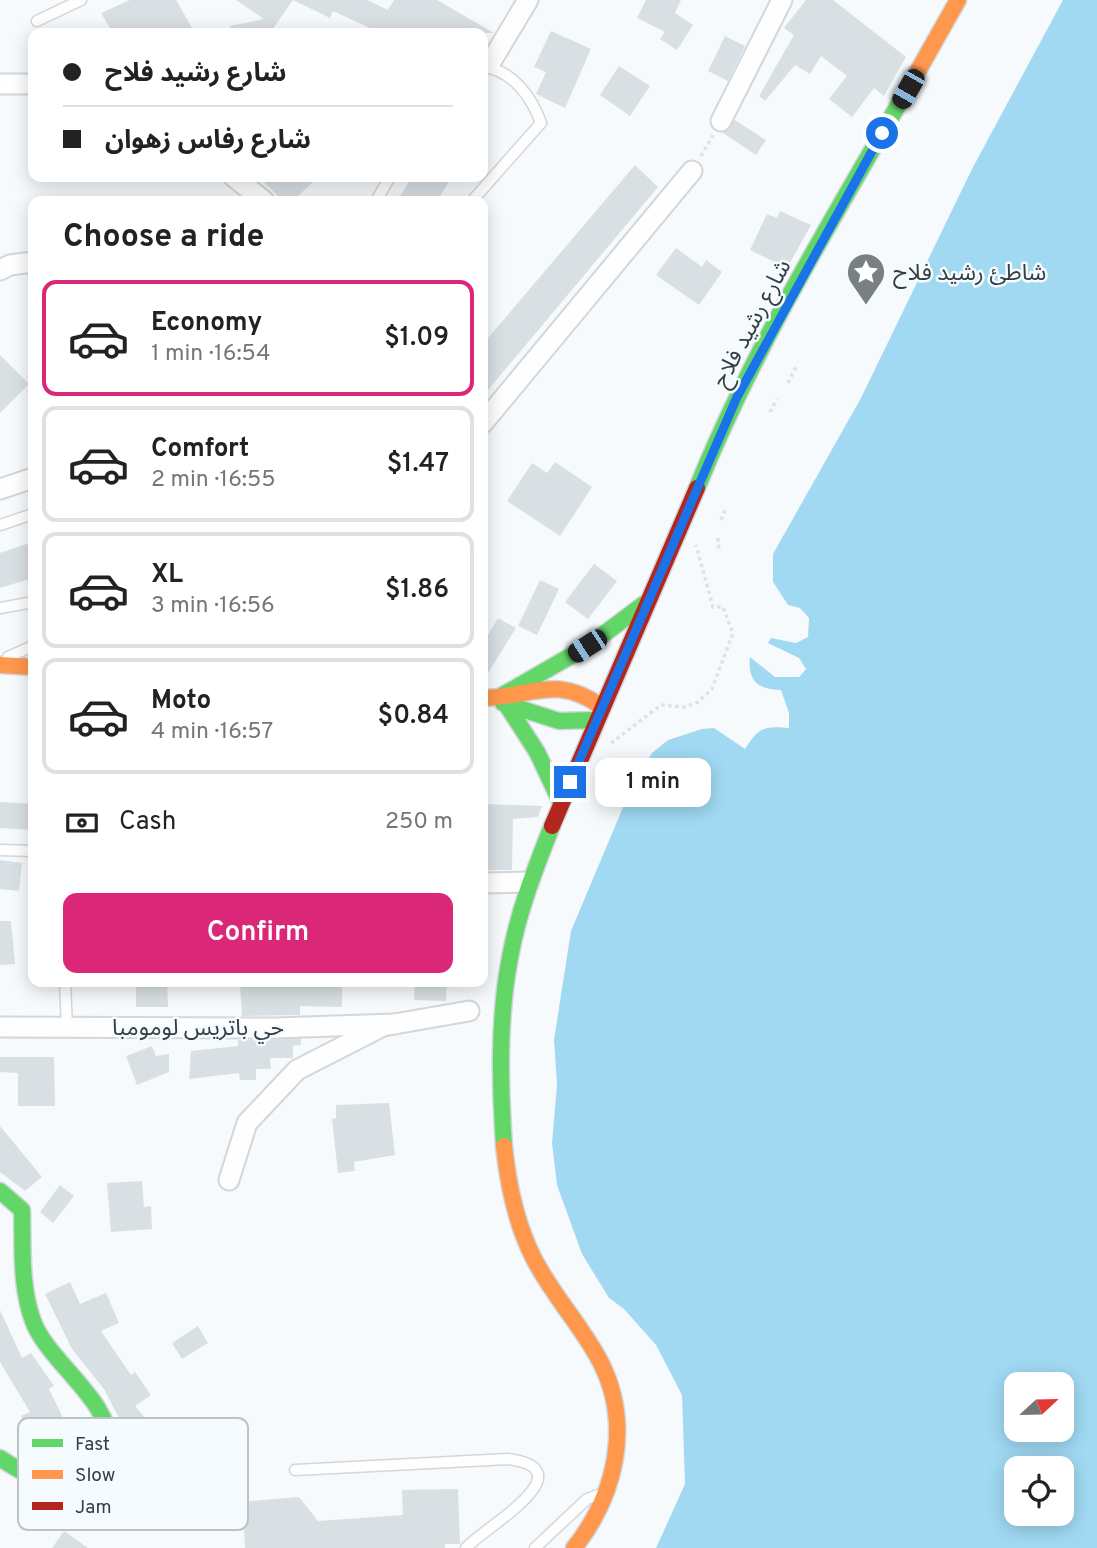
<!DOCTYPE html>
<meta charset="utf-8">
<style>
:root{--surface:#fff;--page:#f6f6f6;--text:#222;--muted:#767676;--line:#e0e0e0;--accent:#db2777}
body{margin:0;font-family:Overpass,"Noto Sans Arabic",sans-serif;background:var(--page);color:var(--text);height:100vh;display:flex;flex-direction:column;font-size:26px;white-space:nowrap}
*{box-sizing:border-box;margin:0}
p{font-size:23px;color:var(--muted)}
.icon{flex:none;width:38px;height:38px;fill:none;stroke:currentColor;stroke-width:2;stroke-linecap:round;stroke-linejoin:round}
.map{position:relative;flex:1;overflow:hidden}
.panel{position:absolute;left:28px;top:196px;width:460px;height:791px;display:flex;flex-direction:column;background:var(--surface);border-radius:14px;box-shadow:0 4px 18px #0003}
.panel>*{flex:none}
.top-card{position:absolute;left:28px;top:28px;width:460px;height:154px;border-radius:14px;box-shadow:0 4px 18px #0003;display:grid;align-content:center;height:154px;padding:0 35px;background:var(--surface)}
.needle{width:46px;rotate:68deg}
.fabs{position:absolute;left:1004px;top:1372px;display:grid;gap:14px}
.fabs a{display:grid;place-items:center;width:70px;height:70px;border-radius:14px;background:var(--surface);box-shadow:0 4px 18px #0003;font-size:35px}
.end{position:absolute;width:32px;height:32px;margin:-16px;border:9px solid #1a73e8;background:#fff;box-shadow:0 0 0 4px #fff}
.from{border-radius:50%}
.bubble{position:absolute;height:49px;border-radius:14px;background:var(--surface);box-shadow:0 4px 18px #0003;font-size:23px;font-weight:600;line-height:49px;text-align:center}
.car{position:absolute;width:21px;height:42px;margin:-21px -10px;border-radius:9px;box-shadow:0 0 5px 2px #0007;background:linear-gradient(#222 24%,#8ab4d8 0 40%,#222 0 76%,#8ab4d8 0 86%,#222 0)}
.top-card b{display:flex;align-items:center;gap:24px;height:66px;font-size:26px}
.top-card b+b{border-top:2px solid var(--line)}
.top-card i{width:18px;height:18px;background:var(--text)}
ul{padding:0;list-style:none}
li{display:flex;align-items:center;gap:21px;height:116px;margin:0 14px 10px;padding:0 21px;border:4px solid var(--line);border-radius:14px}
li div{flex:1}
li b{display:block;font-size:26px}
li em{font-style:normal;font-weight:600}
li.active{border-color:var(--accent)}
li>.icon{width:63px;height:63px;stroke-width:1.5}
h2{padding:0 35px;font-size:32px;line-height:84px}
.pay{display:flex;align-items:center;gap:18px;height:77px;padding:0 35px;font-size:26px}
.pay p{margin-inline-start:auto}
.primary-button{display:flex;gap:14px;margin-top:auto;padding:14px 35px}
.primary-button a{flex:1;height:80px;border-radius:14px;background:var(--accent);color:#fff;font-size:28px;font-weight:600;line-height:80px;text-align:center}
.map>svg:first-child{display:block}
</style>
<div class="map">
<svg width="1097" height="1548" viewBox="0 0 1097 1548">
<rect width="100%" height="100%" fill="#f7fafc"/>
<path fill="#a1d9f3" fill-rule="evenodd" d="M1063 0H1097V1548H656L685 1484 682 1395 656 1345 624 1309 609 1298 582 1254 557 1185 552 1143 557 1085 554 1040 571 931 632 786 652 753 668 740 702 729 714 728 745 749C759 727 764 726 789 728V713L781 690C758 690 747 680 750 657L775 677H799L806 669 799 658 768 643 771 638 796 643 808 637 809 618 800 608 788 605 773 582V554L861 398 972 169ZM1017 1384H1062V1430H1017ZM1017 1468H1062V1514H1017Z"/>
<g fill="#d9e0e3">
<polygon points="130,0 176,0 195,33 113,33 101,13"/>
<polygon points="236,0 367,0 388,10 394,0 437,0 494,33 381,33 333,11 330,18 293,0 270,33 231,33 230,26 264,19"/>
<polygon points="646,0 681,0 675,13 693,25 677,50 660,39 665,32 637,18"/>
<polygon points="806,0 833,0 906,57 884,96 874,88 852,117 829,99 847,76 821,56 810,74 795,65 765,101 759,96 794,35 784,28"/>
<polygon points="551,31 591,49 565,108 536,94 546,72 534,67"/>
<polygon points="725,36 745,46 728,81 708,71"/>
<polygon points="619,66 650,86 630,116 600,95"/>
<polygon points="735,120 766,140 756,155 723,133"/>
<polygon points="635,165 658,187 483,396 483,344"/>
<polygon points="259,177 318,177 293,201 283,201"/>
<polygon points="412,177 452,177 437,201 397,201"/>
<polygon points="780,211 811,225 787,268 750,250 767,214 777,218"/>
<polygon points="676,248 702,267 706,260 722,272 699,305 656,275"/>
<polygon points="0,355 29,384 0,413"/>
<polygon points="555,462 592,487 560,536 507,501 532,463 547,473"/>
<polygon points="33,542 33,578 0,588 0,553"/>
<polygon points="594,564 617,581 588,619 565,602"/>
<polygon points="540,580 559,589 537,635 518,626"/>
<polygon points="498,618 516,628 483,681 483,644"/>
<polygon points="0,802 33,804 33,830 0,828"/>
<polygon points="483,804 542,806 538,817 513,819 512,870 484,870 486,819 483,818"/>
<polygon points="0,860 22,863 19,891 0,889"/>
<polygon points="0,921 11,921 15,964 0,965"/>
<polygon points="136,982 167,982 168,1007 136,1007"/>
<polygon points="415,982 447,982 446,1001 414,1000"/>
<polygon points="299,983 299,985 342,986 342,1007 300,1006 300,1015 242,1016 240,985"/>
<polygon points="301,1039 301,1045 293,1046 293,1058 270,1058 271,1069 256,1069 256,1080 240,1080 239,1073 189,1079 191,1051 238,1046 238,1040"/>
<polygon points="152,1046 156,1056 169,1054 169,1072 137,1085 126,1056"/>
<polygon points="0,1057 54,1057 55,1106 18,1106 18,1073 0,1072"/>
<polygon points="389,1103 395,1155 354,1162 355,1171 338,1173 332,1119 336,1118 336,1105"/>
<polygon points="0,1126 42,1177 25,1191 0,1172"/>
<polygon points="142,1181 144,1207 151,1206 152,1229 111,1232 107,1183"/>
<polygon points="60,1185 74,1196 53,1223 40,1212"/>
<polygon points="70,1282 80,1304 106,1293 119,1323 101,1331 131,1375 135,1372 151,1395 135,1406 158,1433 141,1448 124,1428 104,1389 72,1349 45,1294"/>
<polygon points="0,1310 22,1358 31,1353 54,1386 49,1389 68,1428 76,1421 85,1432 80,1437 90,1448 68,1466 44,1438 34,1443 21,1416 30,1412 0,1362"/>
<polygon points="198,1326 208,1343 182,1359 172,1343"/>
<polygon points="458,1489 460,1544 445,1544 445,1548 245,1548 244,1528 225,1503 299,1497 318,1521 403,1515 402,1490"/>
<polygon points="64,1531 88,1548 52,1548"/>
</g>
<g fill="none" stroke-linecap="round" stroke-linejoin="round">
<g stroke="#d1d7db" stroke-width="13">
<g id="lane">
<polyline points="37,21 81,0"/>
<polyline points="376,201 390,177"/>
<path d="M472 201 541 123C532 98 513 70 483 67"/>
<polyline points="0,525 33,514"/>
<polyline points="0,608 33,602"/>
<polyline points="8,657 33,646"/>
<polyline points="0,850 33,851"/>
<polyline points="65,982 67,1028"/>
<path d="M295 1470 508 1459C590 1470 480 1530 466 1548"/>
<polyline points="535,1548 587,1499 598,1495"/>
</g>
</g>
<g stroke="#d1d7db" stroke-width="23">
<g id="street">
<polyline points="492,60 528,0"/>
<polyline points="0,84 33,84"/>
<polyline points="721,121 782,0"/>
<polyline points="234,177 264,201"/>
<polyline points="0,270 10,265 33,262"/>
<polyline points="483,423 692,171"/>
<polyline points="0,489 33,478"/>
<polyline points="483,883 529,882"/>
<polyline points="0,1027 275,1028 395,1024"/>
<polyline points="229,1180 247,1123 297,1070 383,1026 469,1011"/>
</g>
</g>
<g stroke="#d1d7db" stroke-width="19">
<g id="fast">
<path d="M697 488C755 345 837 211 914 78"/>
<polyline points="503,695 588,646 644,604"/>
<polyline points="503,703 559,721 595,720"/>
<polyline points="506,704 537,752 561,803"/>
<path d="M504 1146C500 1085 498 1019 510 958 518 912 535 869 552 826"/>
<path d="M0 1191 22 1210C23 1246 20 1286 33 1321 48 1362 113 1402 109 1446 103 1512 32 1481 0 1458"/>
</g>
</g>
<g stroke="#d1d7db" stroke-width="19">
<g id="slow">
<polyline points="914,78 958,0"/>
<polyline points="0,665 33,667"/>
<path d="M483 698C533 697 554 674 601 706"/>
<path d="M504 1146C508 1185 516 1224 534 1259 553 1296 582 1326 601 1363 632 1425 616 1495 574 1548"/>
</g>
</g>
<g stroke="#d1d7db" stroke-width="19">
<polyline id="jam" points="552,826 697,488"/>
</g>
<g stroke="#e0e1e2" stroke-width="3.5" stroke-dasharray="3.5 3.5" stroke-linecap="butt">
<polyline points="701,156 713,135"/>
<polyline points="788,383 796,367"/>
<polyline points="770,412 777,399"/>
<polyline points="721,520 726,508"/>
<polyline points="718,538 719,550"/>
<polyline points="611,743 661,705 685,707 698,702 712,689 733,633 723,607 713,607 696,545"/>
</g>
<use href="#lane" stroke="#fefeff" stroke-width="10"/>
<use href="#street" stroke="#fefeff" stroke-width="19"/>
<use href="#fast" stroke="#63d668" stroke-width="16"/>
<use href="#slow" stroke="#ff974d" stroke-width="16"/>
<use href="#jam" stroke="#b3261e" stroke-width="16"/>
</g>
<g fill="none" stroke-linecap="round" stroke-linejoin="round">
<polyline stroke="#1a73e8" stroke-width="9" points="570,782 737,397 882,133"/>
</g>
<defs>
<g id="sight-pin" transform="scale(2.0125)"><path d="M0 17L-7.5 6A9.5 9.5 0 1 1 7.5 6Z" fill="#788084" stroke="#f5fbfe"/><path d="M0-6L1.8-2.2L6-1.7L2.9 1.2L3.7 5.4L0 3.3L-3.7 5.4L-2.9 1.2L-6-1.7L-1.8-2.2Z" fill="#fff"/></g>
</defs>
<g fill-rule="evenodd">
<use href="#sight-pin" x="866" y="272"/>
</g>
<g text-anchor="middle" stroke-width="5" stroke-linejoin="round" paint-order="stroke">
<g font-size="23" fill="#333f44" stroke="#f5fbfe" text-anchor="start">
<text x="893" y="280">شاطئ رشيد فلاح</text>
</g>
<g font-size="23" fill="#333f44" stroke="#f5fbfe">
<text transform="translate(751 323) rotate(-62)" y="8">شارع رشيد فلاح</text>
<text x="198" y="1035">حي باتريس لومومبا</text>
</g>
</g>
<rect x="18" y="1418" width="230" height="112" rx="10" fill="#f5fbfe" stroke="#bbc3c6" stroke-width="2"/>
<rect x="32" y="1439" width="31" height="8" fill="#63d668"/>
<rect x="32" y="1470" width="31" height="9" fill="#ff974d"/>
<rect x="32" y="1502" width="31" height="8" fill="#b3261e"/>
<g font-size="19" fill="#333f44">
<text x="75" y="1450">Fast</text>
<text x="75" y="1481">Slow</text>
<text x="75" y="1513">Jam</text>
</g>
</svg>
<div class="fabs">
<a><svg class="needle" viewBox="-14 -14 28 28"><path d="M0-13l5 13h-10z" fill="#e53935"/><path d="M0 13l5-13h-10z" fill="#767676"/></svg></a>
<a><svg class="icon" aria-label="locate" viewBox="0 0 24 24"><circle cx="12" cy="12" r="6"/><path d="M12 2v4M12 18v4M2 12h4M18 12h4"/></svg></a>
</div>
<i class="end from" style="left:882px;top:133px"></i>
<i class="end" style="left:570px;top:782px"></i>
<div class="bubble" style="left:595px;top:758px;width:116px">1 min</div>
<i class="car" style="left:908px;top:89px;rotate:210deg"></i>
<i class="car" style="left:587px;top:646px;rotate:237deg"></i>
<div class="top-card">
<b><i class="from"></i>شارع رشيد فلاح</b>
<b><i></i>شارع رفاس زهوان</b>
</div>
<section class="panel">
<h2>Choose a ride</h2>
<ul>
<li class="active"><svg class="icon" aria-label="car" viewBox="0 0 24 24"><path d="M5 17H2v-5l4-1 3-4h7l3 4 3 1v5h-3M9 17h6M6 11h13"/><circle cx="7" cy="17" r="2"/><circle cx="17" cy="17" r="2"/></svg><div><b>Economy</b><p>1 min · 16:54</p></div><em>$1.09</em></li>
<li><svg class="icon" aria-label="car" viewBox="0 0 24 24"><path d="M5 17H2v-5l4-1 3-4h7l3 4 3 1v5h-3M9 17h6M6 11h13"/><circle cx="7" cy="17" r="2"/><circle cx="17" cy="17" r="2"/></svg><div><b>Comfort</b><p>2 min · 16:55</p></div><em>$1.47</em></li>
<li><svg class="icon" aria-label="car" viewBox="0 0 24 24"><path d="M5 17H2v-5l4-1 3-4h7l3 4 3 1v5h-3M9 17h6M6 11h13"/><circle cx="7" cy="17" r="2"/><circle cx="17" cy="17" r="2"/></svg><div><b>XL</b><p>3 min · 16:56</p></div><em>$1.86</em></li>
<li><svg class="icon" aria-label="car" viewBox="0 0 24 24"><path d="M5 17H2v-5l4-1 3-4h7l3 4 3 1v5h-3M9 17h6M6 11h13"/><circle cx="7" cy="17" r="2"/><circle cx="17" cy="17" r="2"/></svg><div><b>Moto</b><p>4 min · 16:57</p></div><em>$0.84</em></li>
</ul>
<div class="pay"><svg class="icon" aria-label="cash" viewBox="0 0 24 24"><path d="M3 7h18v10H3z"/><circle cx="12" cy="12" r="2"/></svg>Cash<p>250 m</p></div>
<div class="primary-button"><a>Confirm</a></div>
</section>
</div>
